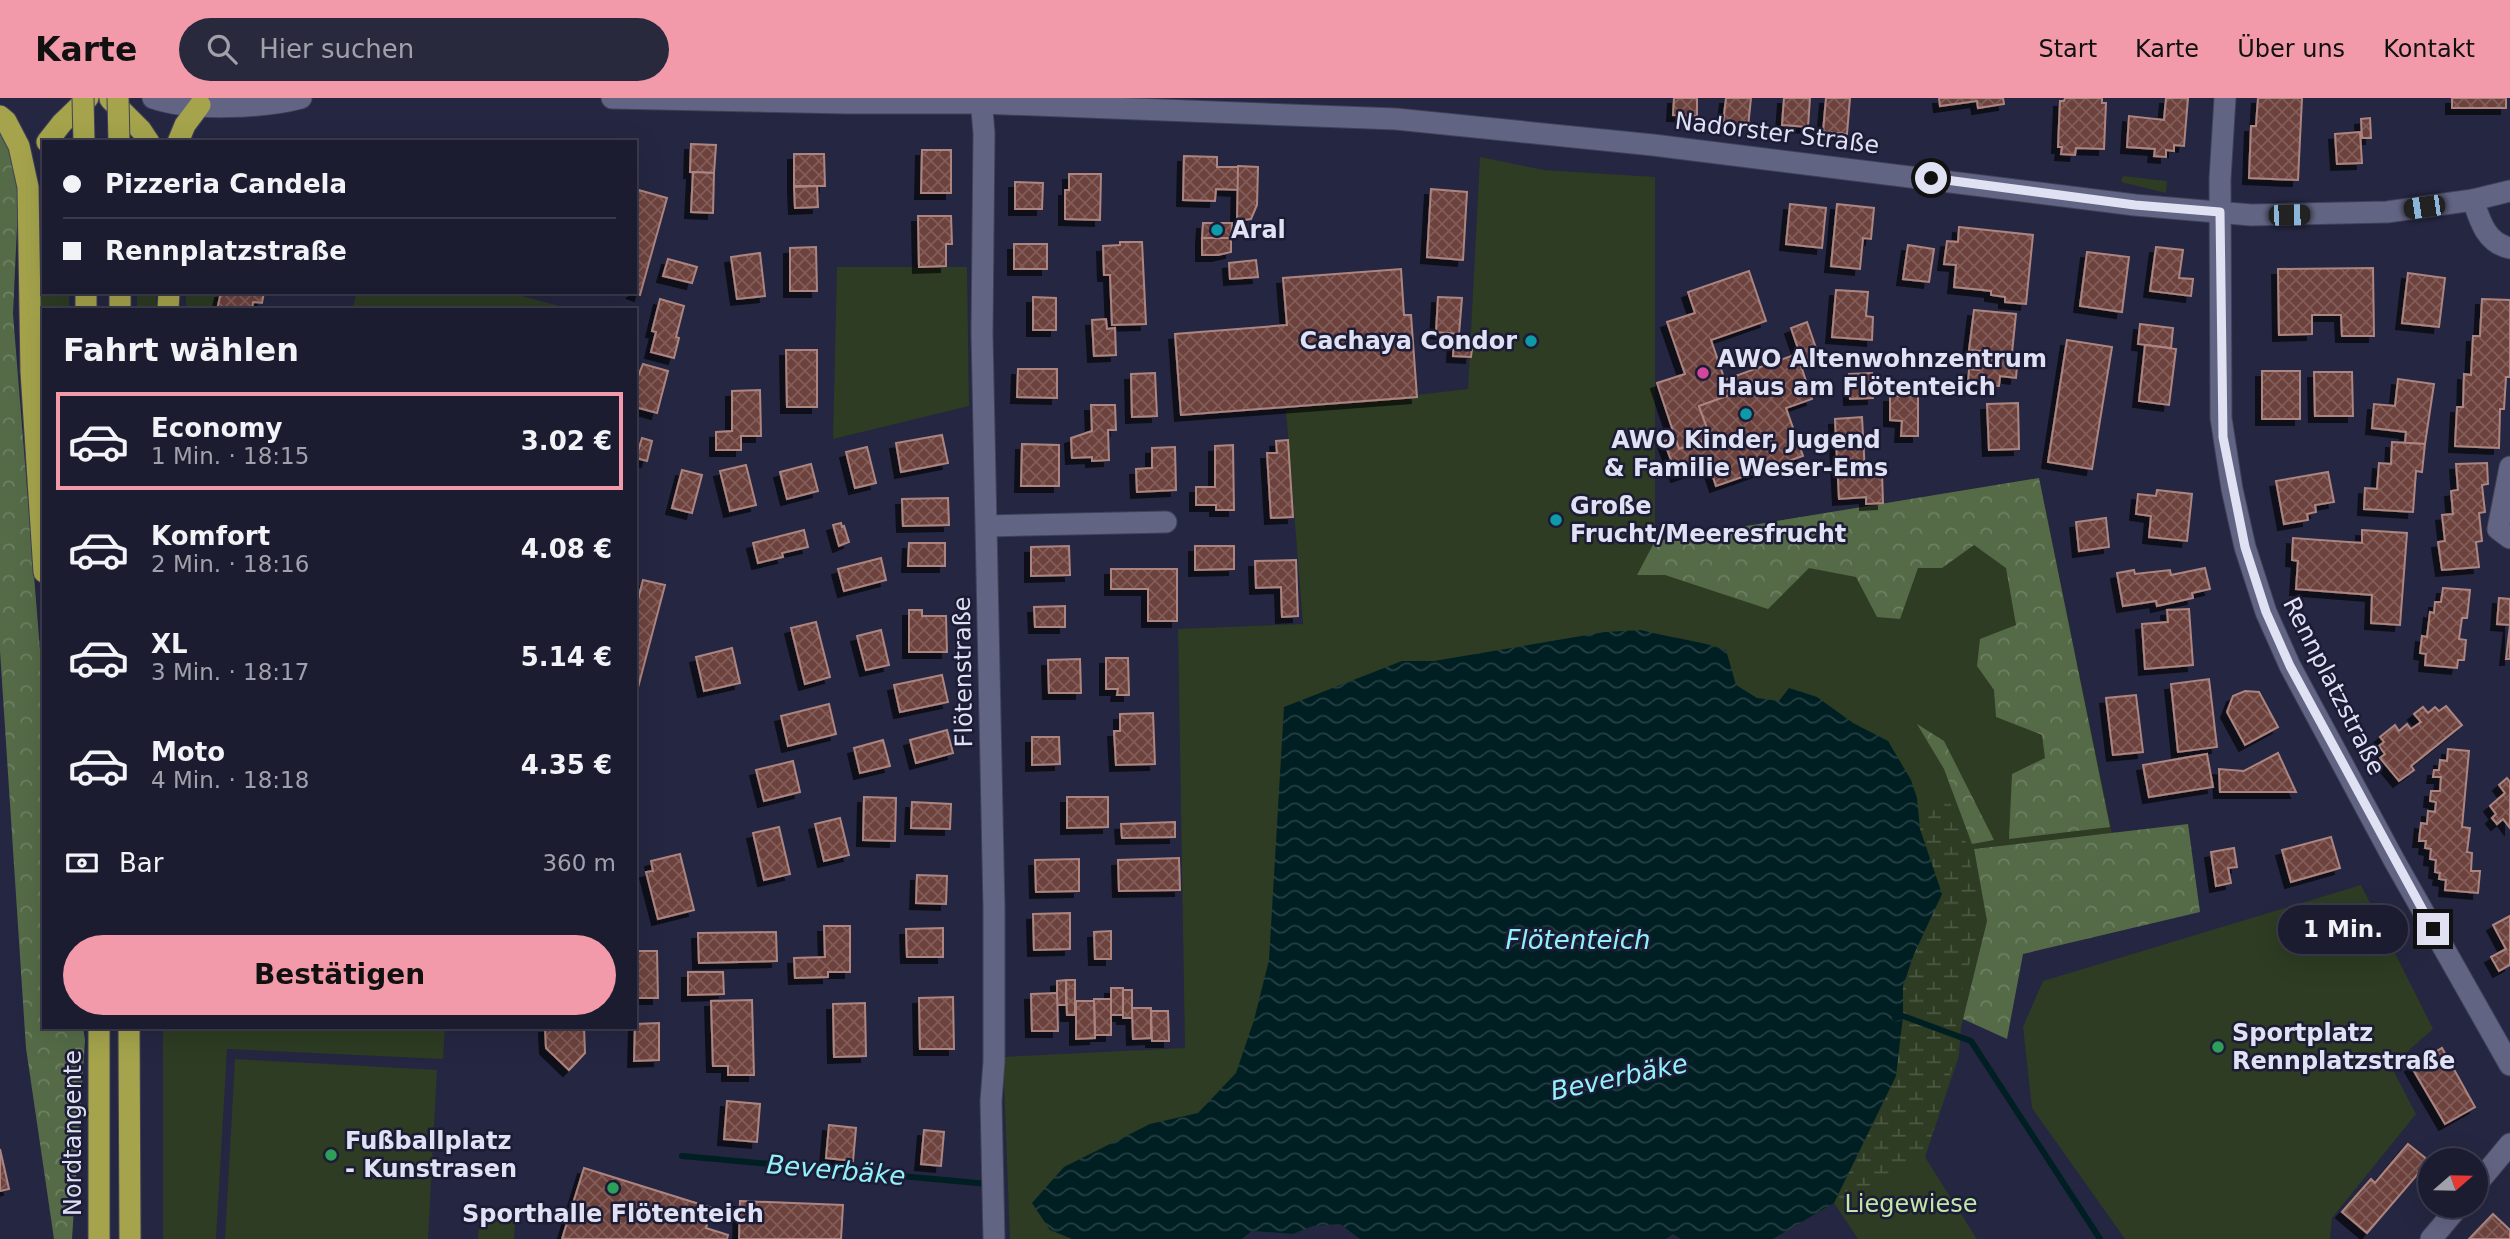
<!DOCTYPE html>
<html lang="de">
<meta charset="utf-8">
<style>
:root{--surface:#1c1c31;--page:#29293d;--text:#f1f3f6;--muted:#a0a1ab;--line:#3a3a4d;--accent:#f39aaa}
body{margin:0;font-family:"DejaVu Sans",sans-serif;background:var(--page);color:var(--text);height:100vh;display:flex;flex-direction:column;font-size:26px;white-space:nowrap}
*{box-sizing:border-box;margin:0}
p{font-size:23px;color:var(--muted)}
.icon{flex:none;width:38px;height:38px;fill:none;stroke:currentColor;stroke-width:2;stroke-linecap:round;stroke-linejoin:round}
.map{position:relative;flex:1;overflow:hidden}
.drawer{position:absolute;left:42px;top:210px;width:595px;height:721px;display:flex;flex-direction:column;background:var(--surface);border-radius:0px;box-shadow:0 7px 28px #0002,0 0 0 2px var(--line)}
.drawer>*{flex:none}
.hud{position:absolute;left:42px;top:42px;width:595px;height:154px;border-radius:0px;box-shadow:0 7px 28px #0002,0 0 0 2px var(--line);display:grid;align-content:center;height:154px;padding:0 21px;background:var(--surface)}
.needle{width:46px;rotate:70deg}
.controls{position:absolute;left:2418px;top:1050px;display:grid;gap:14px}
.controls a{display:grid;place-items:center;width:70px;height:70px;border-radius:50%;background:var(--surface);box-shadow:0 7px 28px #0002,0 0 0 2px var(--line);font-size:35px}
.end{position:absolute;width:32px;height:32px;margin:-16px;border:9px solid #e0e2f4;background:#111;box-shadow:0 0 0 4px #111}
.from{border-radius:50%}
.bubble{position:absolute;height:49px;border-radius:24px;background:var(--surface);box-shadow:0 7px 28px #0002,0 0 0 2px var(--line);font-size:23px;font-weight:800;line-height:49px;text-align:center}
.car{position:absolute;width:21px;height:42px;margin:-21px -10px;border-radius:9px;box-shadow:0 0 5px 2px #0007;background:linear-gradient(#222 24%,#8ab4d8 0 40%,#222 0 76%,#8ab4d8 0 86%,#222 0)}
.hud b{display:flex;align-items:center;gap:24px;height:66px;font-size:26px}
.hud b+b{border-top:2px solid var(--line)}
.hud i{width:18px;height:18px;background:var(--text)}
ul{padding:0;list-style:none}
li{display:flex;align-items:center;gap:21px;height:98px;margin:0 14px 10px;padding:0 7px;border:4px solid transparent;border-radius:0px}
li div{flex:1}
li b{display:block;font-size:26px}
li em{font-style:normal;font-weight:800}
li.current{border-color:var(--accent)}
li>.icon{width:63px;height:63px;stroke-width:1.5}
h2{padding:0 21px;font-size:32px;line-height:84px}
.pay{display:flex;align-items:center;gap:18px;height:77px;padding:0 21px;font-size:26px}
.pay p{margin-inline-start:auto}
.primary-button{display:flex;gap:14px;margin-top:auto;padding:14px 21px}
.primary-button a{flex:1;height:80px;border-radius:42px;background:var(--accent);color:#111;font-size:28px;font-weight:800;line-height:80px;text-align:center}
header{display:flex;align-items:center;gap:42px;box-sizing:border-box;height:98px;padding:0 35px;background:var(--accent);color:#111}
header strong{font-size:33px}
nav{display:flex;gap:38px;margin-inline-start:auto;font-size:24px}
.search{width:490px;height:63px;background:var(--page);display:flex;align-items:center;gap:18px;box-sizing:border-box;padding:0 24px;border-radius:38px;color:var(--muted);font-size:26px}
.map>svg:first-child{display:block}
</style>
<header>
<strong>Karte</strong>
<div class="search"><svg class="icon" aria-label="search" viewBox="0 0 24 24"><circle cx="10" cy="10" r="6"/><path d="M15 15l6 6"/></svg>Hier suchen</div>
<nav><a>Start</a><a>Karte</a><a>Über uns</a><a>Kontakt</a></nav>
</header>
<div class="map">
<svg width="2510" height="1141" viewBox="0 0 2510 1141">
<defs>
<pattern id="forest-crowns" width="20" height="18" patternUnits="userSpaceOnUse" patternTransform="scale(1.75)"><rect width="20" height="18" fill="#556b47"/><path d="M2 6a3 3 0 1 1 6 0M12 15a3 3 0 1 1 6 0" fill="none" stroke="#6d8062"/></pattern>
<pattern id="wetland-marsh" width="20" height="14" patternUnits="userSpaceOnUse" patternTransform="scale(1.75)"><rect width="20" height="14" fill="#2d3c23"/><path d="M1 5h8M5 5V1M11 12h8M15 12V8" fill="none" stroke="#4b5844"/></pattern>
<pattern id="water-waves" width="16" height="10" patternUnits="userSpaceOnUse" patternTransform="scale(1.75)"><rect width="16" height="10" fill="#001f22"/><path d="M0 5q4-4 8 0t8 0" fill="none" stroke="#253f43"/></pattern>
<pattern id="building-cross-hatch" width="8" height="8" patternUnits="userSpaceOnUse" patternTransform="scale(1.75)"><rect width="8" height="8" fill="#6d423d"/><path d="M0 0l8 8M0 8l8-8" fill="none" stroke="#825d5a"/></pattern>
<filter id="shadow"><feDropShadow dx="-6" dy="6" stdDeviation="0" flood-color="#0009"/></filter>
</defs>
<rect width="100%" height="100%" fill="#252641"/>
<g fill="#2d3c23">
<polygon points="1480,59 1544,72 1655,79 1655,443 2039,380 2112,735 1974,751 1987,823 1961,930 1959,958 1925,1059 1977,1141 1858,1141 1834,1105 1773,1141 1681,1141 1673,1136 1666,1141 1360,1141 1340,1126 1313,1128 1293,1136 1252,1133 1242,1141 1010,1141 1003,959 1185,950 1178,531 1303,526 1286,312 1468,291"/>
<polygon points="2123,78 2167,83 2166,95 2121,84"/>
<polygon points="44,90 44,194 69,194 69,212 44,212 44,339 39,170"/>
<polygon points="837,169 967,169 969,308 833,341"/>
<polygon points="137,194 156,194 157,212 137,212"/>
<polygon points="186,194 216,194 217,212 186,212"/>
<polygon points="357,194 507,194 574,212 352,212"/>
<polygon points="2361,787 2433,931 2391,968 2416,1016 2332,1120 2330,1141 2125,1141 2032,1010 2023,929 2043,883"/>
<polygon points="163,929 445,929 443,961 227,951 216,1141 163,1141"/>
<polygon points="235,961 437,972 428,1141 225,1141"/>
<polygon points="479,1122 515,1124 514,1141 478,1141"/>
</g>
<g fill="url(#forest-crowns)">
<polygon points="0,31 4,32 19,85 13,216 44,602 44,929 83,929 85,942 72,1141 54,1141 26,950 0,553"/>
<polygon points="2039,380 2110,729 2009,741 2012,676 2045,660 2042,637 1996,619 1994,592 1977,568 1980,541 2016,527 2006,470 1974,447 1942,470 1918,470 1900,521 1877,519 1856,479 1809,470 1768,511 1665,477 1637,477 1655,443"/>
<polygon points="1917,626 1944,643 1994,742 1972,746 1944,671"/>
<polygon points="2188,726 2200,814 2023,856 2007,941 1963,921 1987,823 1974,751"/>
</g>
<polygon fill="url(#wetland-marsh)" points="1946,694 1967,747 1981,822 1956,916 1956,957 1925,1059 1834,1105 1896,978 1903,918 1903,888 1914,856 1941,796 1920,731"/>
<path fill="url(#water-waves)" d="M1641 532C1670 540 1698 542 1726 552L1736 587 1757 600 1779 603 1789 590 1817 599 1853 625 1888 643 1911 682 1917 700 1920 731 1942 796 1914 856 1903 888V918L1896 978 1834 1105 1773 1141H1681L1673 1136 1666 1141H1360L1340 1126 1313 1128 1293 1136 1252 1133 1242 1141H1072L1050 1132 1032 1105 1064 1069 1150 1026 1198 1015 1236 975 1254 922 1269 862 1284 609 1402 563H1434L1605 534Z"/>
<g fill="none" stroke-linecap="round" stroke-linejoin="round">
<g stroke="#001f22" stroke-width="6">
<polyline points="1895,920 1903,918 1971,943 2100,1141"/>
<polyline points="682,1058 988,1086"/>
</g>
</g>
<g fill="url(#building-cross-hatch)" stroke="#ac8580" stroke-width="2" filter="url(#shadow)">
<polygon points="1674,0 1697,0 1697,18 1673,17"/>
<polygon points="1726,0 1751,0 1748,29 1723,26"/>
<polygon points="1784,0 1810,0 1808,29 1782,27"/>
<polygon points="1826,0 1850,0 1847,36 1823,34"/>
<polygon points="1939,0 2003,0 2004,6 1978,10 1977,3 1940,8"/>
<polygon points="2065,0 2102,0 2102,5 2106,5 2104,51 2076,50 2075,57 2061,56 2062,49 2058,49 2060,3 2064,3"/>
<polygon points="2166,0 2188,0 2184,48 2174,47 2174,53 2166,52 2166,59 2154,58 2155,51 2127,49 2129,18 2164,22"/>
<polygon points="2258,0 2302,0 2298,82 2249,80 2251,28 2256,28"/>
<rect x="2452" y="0" width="54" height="10"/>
<polygon points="2370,20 2371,40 2362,40 2361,21"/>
<polygon points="2360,34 2362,65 2337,66 2335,36"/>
<polygon points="691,46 716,47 714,75 690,74"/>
<polygon points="922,52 951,52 951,95 921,95"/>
<polygon points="794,56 824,56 825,88 794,88"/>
<polygon points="1184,58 1217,59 1217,69 1242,69 1241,92 1216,91 1215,103 1183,102"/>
<polygon points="1238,68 1258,69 1257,107 1251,121 1237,123"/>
<polygon points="693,74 714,75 713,115 691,114"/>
<polygon points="1069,76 1101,76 1100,122 1065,121 1065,92 1069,92"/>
<polygon points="1015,84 1043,85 1042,111 1015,111"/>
<polygon points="817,88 818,109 795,110 794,89"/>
<polygon points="635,91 667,100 640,197 632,194 635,194"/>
<polygon points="1431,91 1467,94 1463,162 1427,159"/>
<polygon points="1790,106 1826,110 1822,150 1786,146"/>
<polygon points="1837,106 1874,110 1871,141 1863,140 1860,171 1831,168"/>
<polygon points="918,118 951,118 952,146 946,146 946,168 919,169"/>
<polygon points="1203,125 1232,125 1231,140 1202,140"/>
<polygon points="1959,129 2033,137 2026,206 2005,204 2005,199 1991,197 1991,193 1954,189 1956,167 1944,166 1947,143 1958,144"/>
<polygon points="1202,140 1231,140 1231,154 1218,157 1202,157"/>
<polygon points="1120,144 1142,144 1146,226 1112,227 1110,177 1104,177 1103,148 1120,147"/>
<rect x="1014" y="146" width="33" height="25"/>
<polygon points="1908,147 1934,151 1929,184 1903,181"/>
<polygon points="816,149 817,193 790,193 790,150"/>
<polygon points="2156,149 2183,152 2179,180 2193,181 2191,198 2150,193"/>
<polygon points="2087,154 2129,159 2122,214 2080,208"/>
<polygon points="760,155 765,198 737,201 731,159"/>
<polygon points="668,161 697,169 692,185 663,178"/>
<polygon points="1256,162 1258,179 1230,181 1229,165"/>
<polygon points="2373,170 2374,238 2342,238 2341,217 2312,217 2312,236 2279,237 2278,171"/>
<polygon points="1401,171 1404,217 1411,217 1417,299 1181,317 1175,236 1287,227 1283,180"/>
<polygon points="1749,173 1766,223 1711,242 1730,297 1699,308 1711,341 1679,351 1657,285 1685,276 1667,224 1695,215 1688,194"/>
<polygon points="2408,175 2445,180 2439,229 2402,225"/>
<polygon points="1836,192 1868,194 1866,218 1873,219 1872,242 1832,239"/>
<polygon points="221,194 264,194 262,205 253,204 252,212 217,212"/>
<polygon points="1033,199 1056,200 1056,232 1033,232"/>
<polygon points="1438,199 1462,200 1459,236 1436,234"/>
<polygon points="660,201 684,208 676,239 679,240 674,260 651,254 656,234 652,233"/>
<polygon points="2482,201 2510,202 2510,279 2506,279 2504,311 2500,311 2499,350 2455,348 2457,309 2463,309 2464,276 2471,277 2473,238 2480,238"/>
<polygon points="1974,212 2016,216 2012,255 2018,255 2016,280 2000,278 1999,288 1968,285 1969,271 1979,272 1981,253 1969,252"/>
<polygon points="1106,221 1107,231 1115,230 1116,257 1094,258 1092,222"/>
<polygon points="1807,224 1818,256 1802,262 1791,230"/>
<polygon points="2140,226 2173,230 2171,250 2138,246"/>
<polygon points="1454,240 1473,242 1471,259 1453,258"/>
<polygon points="2067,242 2112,249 2092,371 2048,364"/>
<polygon points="2145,247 2176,251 2169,307 2139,303"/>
<polygon points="786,252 817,252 817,309 787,309"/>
<polygon points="1797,256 1812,301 1786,310 1803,358 1716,388 1709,367 1677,378 1664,343 1675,339 1679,351 1711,341 1699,308 1730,297 1724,282"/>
<polygon points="643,266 668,273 657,315 635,309 635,286"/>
<polygon points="1018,271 1057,271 1057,300 1017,299"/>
<rect x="2262" y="273" width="38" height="48"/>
<polygon points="2314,274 2352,274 2353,318 2315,318"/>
<polygon points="1155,275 1157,318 1132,319 1131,276"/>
<polygon points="1872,275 1873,300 1850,301 1849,276"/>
<polygon points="2398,281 2434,286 2425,346 2405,345 2406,334 2372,330 2374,306 2395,308"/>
<polygon points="760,292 761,338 741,338 741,352 716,352 716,334 732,333 732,293"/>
<polygon points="1890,298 1918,298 1918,338 1901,338 1902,323 1890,322"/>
<polygon points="2018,305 2019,351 1989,352 1987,306"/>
<polygon points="1091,307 1115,307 1116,332 1108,332 1109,362 1092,363 1092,359 1072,360 1071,340 1092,333"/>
<polygon points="1862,319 1865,375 1882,374 1883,405 1866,406 1866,399 1839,401 1835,321"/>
<polygon points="942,337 948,365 901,374 896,345"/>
<polygon points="642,340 652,343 647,363 636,360"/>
<polygon points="1288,342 1293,419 1271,420 1267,355 1277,355 1276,343"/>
<polygon points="2392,344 2425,346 2422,374 2416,373 2413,414 2364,411 2365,390 2377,391 2379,365 2391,366"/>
<polygon points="1022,346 1059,347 1059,388 1021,388"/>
<polygon points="1233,347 1234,412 1216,412 1216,407 1196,407 1196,389 1215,389 1215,348"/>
<polygon points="867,349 876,385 855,390 846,354"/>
<polygon points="1175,349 1176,392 1137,394 1136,371 1152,370 1152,350"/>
<polygon points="2487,365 2488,386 2482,387 2485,414 2479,415 2482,443 2476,444 2479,469 2442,472 2438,444 2445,443 2442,417 2453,416 2451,393 2458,392 2456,366"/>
<polygon points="811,366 818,393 787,401 780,374"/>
<polygon points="746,367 756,407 730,413 720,373"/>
<polygon points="682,372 702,377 692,415 672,410"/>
<polygon points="2328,374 2334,404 2315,407 2316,414 2307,416 2308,422 2284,426 2276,383"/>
<polygon points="2157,392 2192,396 2187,443 2149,439 2151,418 2136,416 2138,396 2156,398"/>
<polygon points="948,400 949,427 903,428 902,401"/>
<polygon points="2106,420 2109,449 2079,453 2076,424"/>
<polygon points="841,425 842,429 844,428 849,444 839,448 833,427"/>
<polygon points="804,432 808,449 782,455 783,459 758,465 753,445"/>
<polygon points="2362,432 2407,435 2400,527 2371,525 2372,497 2296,491 2298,463 2292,462 2293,440 2362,445"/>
<polygon points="909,445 945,445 945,468 908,468"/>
<polygon points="1069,448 1070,477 1031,478 1031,449"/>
<polygon points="1195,448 1234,448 1234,471 1195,472"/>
<polygon points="881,460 886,482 844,493 838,471"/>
<polygon points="1296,462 1298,518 1282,519 1281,489 1256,490 1255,463"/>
<polygon points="2205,470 2210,491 2192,495 2193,500 2157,508 2156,503 2123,508 2117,475 2134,472 2135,476 2170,472 2171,477"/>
<polygon points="1111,471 1177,471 1177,523 1148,523 1148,491 1111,491"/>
<polygon points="643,482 665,487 635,601 635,504 637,505"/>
<polygon points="2443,490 2470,492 2467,520 2462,520 2459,541 2466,542 2464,562 2458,562 2457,570 2425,567 2426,556 2420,555 2422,538 2427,539 2430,514 2434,515 2435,504 2441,504"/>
<polygon points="2499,500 2510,501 2510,561 2506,561 2510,527 2497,526"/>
<polygon points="1065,508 1065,529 1035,529 1034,509"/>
<polygon points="2189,511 2193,567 2145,571 2142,526 2168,524 2167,512"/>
<polygon points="909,512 922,512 922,518 946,518 947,554 909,554"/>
<polygon points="816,524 830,579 805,586 791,530"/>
<polygon points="881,532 889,567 866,572 857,538"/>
<polygon points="732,550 740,585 704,593 696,559"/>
<polygon points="1106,560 1128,560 1129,597 1117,597 1118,591 1106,591"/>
<polygon points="1080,561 1081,595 1049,595 1048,562"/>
<polygon points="942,577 948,604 900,614 894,587"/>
<polygon points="2209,581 2217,649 2178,654 2171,586"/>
<polygon points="2245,593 2259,594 2278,629 2245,647 2227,614 2233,598"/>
<polygon points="2136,597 2143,654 2113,657 2106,600"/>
<polygon points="829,606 836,636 788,648 781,618"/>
<polygon points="2446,608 2462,627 2411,668 2414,672 2399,683 2380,660 2385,656 2379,648 2384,644 2380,639 2395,627 2399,633 2407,626 2411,631 2421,624 2414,616 2423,609 2428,615 2435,609 2439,613"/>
<polygon points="1153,615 1155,666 1116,667 1114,633 1120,633 1120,616"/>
<polygon points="947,632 953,655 916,665 910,642"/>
<polygon points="1032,639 1059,639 1060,666 1032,667"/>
<polygon points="883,642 890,668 860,675 854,650"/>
<polygon points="2448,651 2469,653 2462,729 2470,730 2467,754 2472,755 2471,773 2480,773 2478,795 2445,792 2446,782 2439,781 2440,775 2435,774 2436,762 2430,761 2431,751 2425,750 2426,743 2419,743 2421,725 2427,726 2428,713 2435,714 2436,704 2430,703 2431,693 2440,693 2441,679 2433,679 2434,672 2439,672 2440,662 2447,663"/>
<polygon points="2278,655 2296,694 2220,694 2219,671 2244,673"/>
<polygon points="2207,656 2213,689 2149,699 2143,667"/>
<polygon points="793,663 800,694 764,703 756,672"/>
<polygon points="2507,680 2510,684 2510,730 2503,721 2497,726 2492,720 2496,716 2490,708 2505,695 2499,687"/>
<polygon points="864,699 896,700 895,743 863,742"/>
<polygon points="1067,699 1108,699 1108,729 1067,730"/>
<polygon points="912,704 951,706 950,731 911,730"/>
<polygon points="840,720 849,757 824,763 815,726"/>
<polygon points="1175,724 1175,739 1122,740 1121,726"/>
<polygon points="779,729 790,776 764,782 753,735"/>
<polygon points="2331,739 2340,770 2291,784 2282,752"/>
<polygon points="2234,750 2237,769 2228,770 2231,785 2216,788 2211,754"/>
<polygon points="680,756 694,812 658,821 646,774 653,773 651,763"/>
<polygon points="1179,760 1180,792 1119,793 1118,762"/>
<polygon points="1079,761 1079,793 1036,794 1035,762"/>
<polygon points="917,777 947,778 946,806 916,805"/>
<polygon points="1070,815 1070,851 1034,852 1033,816"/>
<polygon points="2510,818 2510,867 2499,873 2491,859 2506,851 2493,827"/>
<polygon points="824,828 850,828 850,874 828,874 828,879 795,880 794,860 825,859"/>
<polygon points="943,830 943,859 907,859 906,831"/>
<polygon points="1111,833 1111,861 1095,861 1094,834"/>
<polygon points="776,834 777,863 699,865 698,835"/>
<polygon points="635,853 657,853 658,900 635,900"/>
<polygon points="688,874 723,874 724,896 688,897"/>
<polygon points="1066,882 1066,907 1057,907 1057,883"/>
<polygon points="1066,882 1075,882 1075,917 1067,917"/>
<rect x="1111" y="890" width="12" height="27"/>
<rect x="1123" y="892" width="9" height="28"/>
<polygon points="1057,895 1058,933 1032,933 1031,896"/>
<polygon points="953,899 954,951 920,951 919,900"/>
<polygon points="1094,901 1111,901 1111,937 1095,937"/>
<polygon points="752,902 754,977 728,977 728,968 713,968 711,903"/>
<polygon points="1076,903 1094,903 1095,940 1076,941"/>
<polygon points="865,905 866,958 834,959 833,906"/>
<polygon points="1132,910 1151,910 1151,940 1133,941"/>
<polygon points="1151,913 1168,913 1169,943 1152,943"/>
<polygon points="659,925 659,962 634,963 635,926"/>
<polygon points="545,929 584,929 585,955 569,972 546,950"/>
<polygon points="2442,950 2475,1009 2445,1026 2411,968"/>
<polygon points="727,1003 760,1006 757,1044 724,1041"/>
<polygon points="829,1027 856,1030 853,1063 826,1060"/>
<polygon points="924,1032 944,1034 941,1068 921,1066"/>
<polygon points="2408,1046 2429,1063 2367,1135 2342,1114 2371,1081 2375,1085"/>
<polygon points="0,1051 9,1091 0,1093"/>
<polygon points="584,1070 712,1110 706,1130 728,1137 727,1141 562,1141"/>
<polygon points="740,1103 843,1107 841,1141 739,1141"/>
<polygon points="2493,1116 2510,1132 2510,1141 2469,1141"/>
</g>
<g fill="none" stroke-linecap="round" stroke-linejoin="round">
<g stroke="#414158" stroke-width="23">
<g id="street">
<polyline points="981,0 984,35 982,236 994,810 994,964 991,1003 994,1141"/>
<polyline points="2225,0 2220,81 2221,320 2232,391 2245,449 2266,514 2290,568 2394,762 2510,967"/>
<path d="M2473 102C2480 123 2486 145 2510 150"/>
<polyline points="2510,369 2498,431 2510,440"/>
<polyline points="987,428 1166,424"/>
<polyline points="2476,1087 2510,1046"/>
<polyline points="2431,1141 2459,1108"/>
</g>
</g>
<g stroke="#414158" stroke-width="23">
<g id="secondary">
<path d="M153 0C190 13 263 10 301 0"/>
<polyline points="612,0 848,5 981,5 1396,21 1653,47 2135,107 2251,117 2387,114 2473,102 2510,93"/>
</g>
</g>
<g stroke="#414158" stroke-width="23">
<g id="highway">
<polyline points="110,1 141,32 149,44"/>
<polyline points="0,18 6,23 19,48 28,89 31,274 44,474"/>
<polyline points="47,44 62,25 88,0"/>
<polyline points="178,44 185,27 200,7"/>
<polyline points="86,194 86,212"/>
<polyline points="120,194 120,212"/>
<polyline points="168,212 169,194"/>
<polyline points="129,929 130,1141"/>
<polyline points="99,1141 99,929"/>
</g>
</g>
<use href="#street" stroke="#626483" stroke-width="21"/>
<use href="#secondary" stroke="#626483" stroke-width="21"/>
<use href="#highway" stroke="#a5a44c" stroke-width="21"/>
<g stroke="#414158" stroke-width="23" stroke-linecap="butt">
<g id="highway-bridge">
<polyline points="83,0 84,44"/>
<polyline points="118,0 119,44"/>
</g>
</g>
<use href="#highway-bridge" stroke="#a5a44c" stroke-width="21"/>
</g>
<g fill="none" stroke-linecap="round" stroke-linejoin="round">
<polyline stroke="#e0e2f4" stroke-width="9" points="1931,80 2135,107 2220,114 2223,339 2245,449 2266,514 2290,568 2433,831"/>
</g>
<g fill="#0f9aa8" stroke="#1c1c36" stroke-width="2.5">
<circle cx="1217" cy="132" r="7"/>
<circle cx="1531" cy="243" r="7"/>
<circle cx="1746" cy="316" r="7"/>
<circle cx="1556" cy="422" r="7"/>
</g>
<circle fill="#d1479c" stroke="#1c1c36" stroke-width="2.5" cx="1703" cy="275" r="7"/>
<g fill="#2e9e5b" stroke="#1c1c36" stroke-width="2.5">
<circle cx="2218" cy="949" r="7"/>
<circle cx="331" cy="1057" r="7"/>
<circle cx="613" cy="1090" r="7"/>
</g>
<g text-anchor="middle" stroke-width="5" stroke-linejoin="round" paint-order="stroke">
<g font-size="24" fill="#e0e2f4" stroke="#1c1c36">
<text transform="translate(1777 35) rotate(7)" y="8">Nadorster Straße</text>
<text transform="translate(963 574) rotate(-91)" y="8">Flötenstraße</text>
<text transform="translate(2334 588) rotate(63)" y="8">Rennplatzstraße</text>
<text transform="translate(73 1035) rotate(-90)" y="8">Nordtangente</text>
</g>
<g font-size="24" font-weight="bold" fill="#e0e2f4" stroke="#1c1c36" text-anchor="start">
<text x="1231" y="140">Aral</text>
<text x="1517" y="251" text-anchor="end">Cachaya Condor</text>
<text x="1717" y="269">AWO Altenwohnzentrum<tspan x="1717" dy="28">Haus am Flötenteich</tspan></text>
<text x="1746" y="350" text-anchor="middle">AWO Kinder, Jugend<tspan x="1746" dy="28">&amp; Familie Weser-Ems</tspan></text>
<text x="1570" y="416">Große<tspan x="1570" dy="28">Frucht/Meeresfrucht</tspan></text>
<text x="2232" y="943">Sportplatz<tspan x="2232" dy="28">Rennplatzstraße</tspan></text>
<text x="345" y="1051">Fußballplatz<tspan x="345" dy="28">- Kunstrasen</tspan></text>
<text x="613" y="1124" text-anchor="middle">Sporthalle Flötenteich</text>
</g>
<g font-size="24" fill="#c0e6a8" stroke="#1c1c36">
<text x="1911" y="1114">Liegewiese</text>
</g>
<g font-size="26" font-style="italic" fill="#91f1fa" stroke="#1c1c36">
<text x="1578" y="851">Flötenteich</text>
<text transform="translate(1619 979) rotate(-12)" y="9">Beverbäke</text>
<text transform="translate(836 1072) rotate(5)" y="9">Beverbäke</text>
</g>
</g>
</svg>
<div class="controls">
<a><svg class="needle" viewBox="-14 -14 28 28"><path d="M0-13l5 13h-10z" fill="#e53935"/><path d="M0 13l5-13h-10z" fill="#a0a1ab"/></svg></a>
</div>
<i class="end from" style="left:1931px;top:80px"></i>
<i class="end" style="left:2433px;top:831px"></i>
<div class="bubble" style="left:2278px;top:807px;width:130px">1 Min.</div>
<i class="car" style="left:2424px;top:109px;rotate:262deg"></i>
<i class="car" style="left:2289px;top:117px;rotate:89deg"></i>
<div class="hud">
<b><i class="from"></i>Pizzeria Candela</b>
<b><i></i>Rennplatzstraße</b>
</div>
<section class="drawer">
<h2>Fahrt wählen</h2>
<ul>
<li class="current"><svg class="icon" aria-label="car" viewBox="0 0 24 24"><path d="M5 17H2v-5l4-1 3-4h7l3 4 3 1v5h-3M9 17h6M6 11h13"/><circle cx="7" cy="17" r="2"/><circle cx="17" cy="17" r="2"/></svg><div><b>Economy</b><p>1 Min. · 18:15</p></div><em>3.02 €</em></li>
<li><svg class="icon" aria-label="car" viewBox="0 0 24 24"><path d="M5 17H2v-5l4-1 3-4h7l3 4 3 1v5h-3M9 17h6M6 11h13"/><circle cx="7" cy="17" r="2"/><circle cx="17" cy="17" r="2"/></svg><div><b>Komfort</b><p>2 Min. · 18:16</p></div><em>4.08 €</em></li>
<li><svg class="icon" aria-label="car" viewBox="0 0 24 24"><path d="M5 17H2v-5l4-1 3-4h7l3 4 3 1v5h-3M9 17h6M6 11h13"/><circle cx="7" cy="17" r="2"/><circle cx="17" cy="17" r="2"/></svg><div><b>XL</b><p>3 Min. · 18:17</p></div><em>5.14 €</em></li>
<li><svg class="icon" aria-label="car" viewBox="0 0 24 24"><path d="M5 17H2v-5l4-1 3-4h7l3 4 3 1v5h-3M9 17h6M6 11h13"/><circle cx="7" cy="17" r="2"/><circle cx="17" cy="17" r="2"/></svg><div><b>Moto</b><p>4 Min. · 18:18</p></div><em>4.35 €</em></li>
</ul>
<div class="pay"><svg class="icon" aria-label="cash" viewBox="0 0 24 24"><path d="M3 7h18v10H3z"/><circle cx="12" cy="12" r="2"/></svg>Bar<p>360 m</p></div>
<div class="primary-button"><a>Bestätigen</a></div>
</section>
</div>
